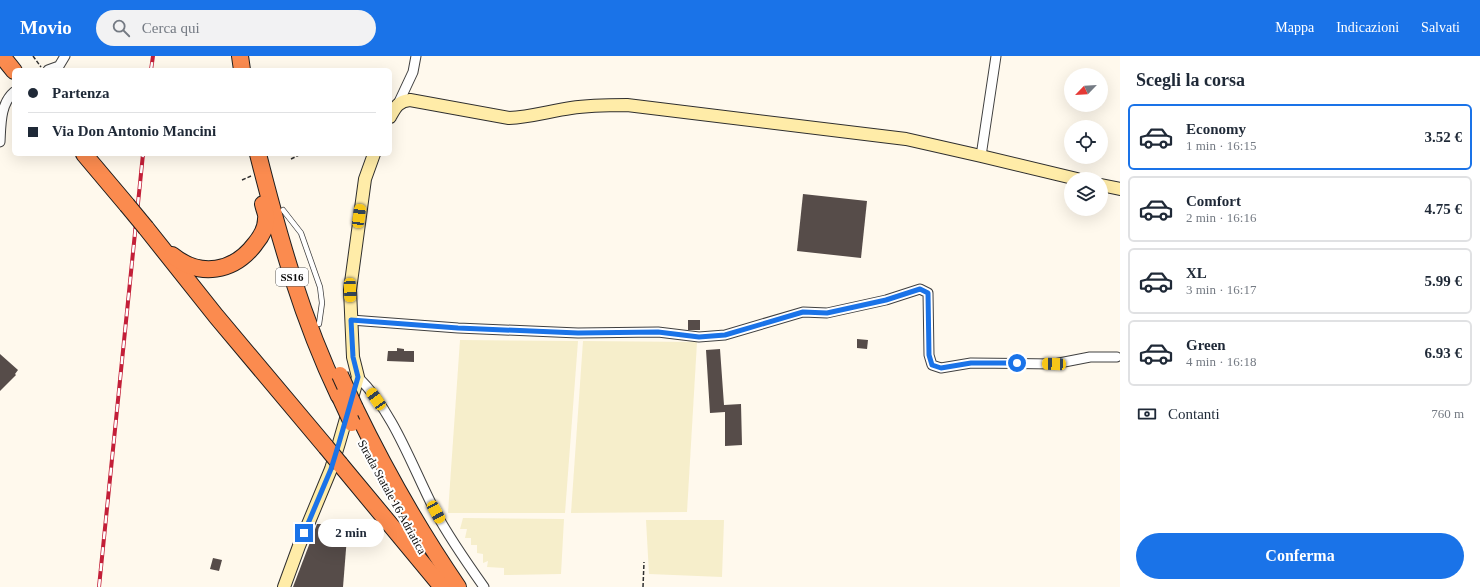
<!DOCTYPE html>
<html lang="it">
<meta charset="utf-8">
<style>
:root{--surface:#fff;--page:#f2f2f3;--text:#1f2937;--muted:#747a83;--line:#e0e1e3;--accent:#1a73e8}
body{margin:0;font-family:Georgia,serif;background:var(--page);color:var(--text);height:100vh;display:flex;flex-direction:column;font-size:15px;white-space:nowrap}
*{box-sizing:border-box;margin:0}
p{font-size:13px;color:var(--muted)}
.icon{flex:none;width:22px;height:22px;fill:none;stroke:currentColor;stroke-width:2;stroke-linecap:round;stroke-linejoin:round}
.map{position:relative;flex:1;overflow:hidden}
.panel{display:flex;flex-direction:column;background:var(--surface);width:360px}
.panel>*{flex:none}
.guide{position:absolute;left:12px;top:12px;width:380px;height:88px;border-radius:6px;box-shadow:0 4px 16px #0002;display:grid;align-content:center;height:88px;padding:0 16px;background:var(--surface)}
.needle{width:26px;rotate:245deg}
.tools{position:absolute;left:1064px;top:12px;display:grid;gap:8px}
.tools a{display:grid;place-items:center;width:44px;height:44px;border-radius:50%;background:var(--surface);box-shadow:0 4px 16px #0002;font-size:20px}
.end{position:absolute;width:18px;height:18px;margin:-9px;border:5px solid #1a73e8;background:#fff;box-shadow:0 0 0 2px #fff}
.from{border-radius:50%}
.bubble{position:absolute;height:28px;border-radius:14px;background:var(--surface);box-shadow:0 4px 16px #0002;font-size:13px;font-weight:600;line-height:28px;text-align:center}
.car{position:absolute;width:12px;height:24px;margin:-12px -6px;border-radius:5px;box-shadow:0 0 3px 1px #0007;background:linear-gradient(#f5c518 24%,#345 0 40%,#f5c518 0 76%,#345 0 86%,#f5c518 0)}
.guide b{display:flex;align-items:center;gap:14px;height:38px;font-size:15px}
.guide b+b{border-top:1px solid var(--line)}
.guide i{width:10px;height:10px;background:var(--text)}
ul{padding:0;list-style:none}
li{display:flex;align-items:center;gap:12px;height:66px;margin:0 8px 6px;padding:0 8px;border:2px solid var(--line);border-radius:6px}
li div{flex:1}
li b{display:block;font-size:15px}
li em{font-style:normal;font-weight:600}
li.active{border-color:var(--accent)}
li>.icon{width:36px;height:36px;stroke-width:1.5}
h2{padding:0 16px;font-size:18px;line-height:48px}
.pay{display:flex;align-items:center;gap:10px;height:44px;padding:0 16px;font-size:15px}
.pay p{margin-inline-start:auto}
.button{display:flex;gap:8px;margin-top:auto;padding:8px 16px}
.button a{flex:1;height:46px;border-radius:24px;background:var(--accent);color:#fff;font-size:16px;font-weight:600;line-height:46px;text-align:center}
header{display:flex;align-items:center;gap:24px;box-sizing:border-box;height:56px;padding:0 20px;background:var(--accent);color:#fff}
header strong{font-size:19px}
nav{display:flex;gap:22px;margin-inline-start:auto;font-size:14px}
.search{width:280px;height:36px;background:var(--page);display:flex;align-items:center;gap:10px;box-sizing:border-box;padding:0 14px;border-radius:22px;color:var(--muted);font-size:15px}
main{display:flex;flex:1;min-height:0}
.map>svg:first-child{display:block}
</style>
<header>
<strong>Movio</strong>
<div class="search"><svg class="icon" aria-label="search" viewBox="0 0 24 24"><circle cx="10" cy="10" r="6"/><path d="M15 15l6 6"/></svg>Cerca qui</div>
<nav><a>Mappa</a><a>Indicazioni</a><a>Salvati</a></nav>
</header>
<main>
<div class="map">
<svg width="1120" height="531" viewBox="0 0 1120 531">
<rect width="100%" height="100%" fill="#fff9ed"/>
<g fill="#f6eecb">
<polygon points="460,284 578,285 565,457 448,457"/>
<polygon points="583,285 697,286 687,456 571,457"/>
<polygon points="463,462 564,463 561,518 504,519 504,512 487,511 488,505 483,507 483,498 477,497 477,489 471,489 471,482 465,482 467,473 460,473"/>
<polygon points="646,464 724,464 722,521 649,518"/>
</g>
<g fill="#564c49">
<polygon points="803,138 867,145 861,202 797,195"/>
<rect x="688" y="264" width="12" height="10"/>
<polygon points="857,283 868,284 867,293 857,292"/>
<polygon points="397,292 404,293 404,295 414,295 414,306 387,305 388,295 397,295"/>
<polygon points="720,293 724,349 741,348 742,389 725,390 725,356 710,357 706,294"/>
<polygon points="0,298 18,314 15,318 16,319 0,335"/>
<polygon points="317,468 348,468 343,531 293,531"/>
<polygon points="213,502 222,504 219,515 210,513"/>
</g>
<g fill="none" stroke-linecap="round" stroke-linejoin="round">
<g stroke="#404040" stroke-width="6">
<polyline id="lane" points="283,154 301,177 320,231 322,247 319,268"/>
</g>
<g stroke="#404040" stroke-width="11">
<g id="street">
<polyline points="48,14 59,10 65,0"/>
<polyline points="398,48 413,16 416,0"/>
<path d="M0 86C1 69 0 48 14 36"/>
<polyline points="981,100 996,0"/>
<polyline points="351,264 458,272 578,277 658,276 699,281 725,279 803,256 827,257 886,244 920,233 928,237 929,299 932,309 941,312 971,307 1054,308 1090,301 1117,301"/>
<path d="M358 321C395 358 412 411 436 457 450 483 467 507 484 531"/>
</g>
</g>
<g stroke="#2f2f2f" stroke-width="14">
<g id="secondary">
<path d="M390 61C395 52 398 45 410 44L509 62C530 61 550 55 571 52 590 49 608 49 627 49L906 83 981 100 1077 123"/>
<polyline points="1101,129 1120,133"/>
<polyline points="284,531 299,490 331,413 339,387 358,321 353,301 350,234 365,123 374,98"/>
</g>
</g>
<g stroke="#1e1e1e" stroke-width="18">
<g id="highway">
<polyline points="2,0 14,15"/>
<polyline points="240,0 242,14"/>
<polyline points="84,98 127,149"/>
<path d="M258 98C279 181 302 263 339 340"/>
<polyline points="146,172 216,260 326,391"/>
<path d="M172 199C200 222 234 216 255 188 260 182 266 172 266 163 267 159 264 153 263 148"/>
<path d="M355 352C385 414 419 474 458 531"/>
<polyline points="340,408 442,531"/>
</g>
</g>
<g stroke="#2f2f2f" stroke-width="1.5" stroke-dasharray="4 2" stroke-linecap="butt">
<polyline points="33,0 41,11"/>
<polyline points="291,103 301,98"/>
<polyline points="242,124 251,120"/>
<polyline points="643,531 644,506"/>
</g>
<use href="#lane" stroke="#fff" stroke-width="4.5"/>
<use href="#street" stroke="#fff" stroke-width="9"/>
<use href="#secondary" stroke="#ffeca8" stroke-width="12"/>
<use href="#highway" stroke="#fb8b4f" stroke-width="16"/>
<g stroke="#c31f38" stroke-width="4">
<g id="rail">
<polyline points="151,14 153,0"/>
<polyline points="99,531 143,98"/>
</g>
</g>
<use href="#rail" stroke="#fff" stroke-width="2.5" stroke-dasharray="8" stroke-linecap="butt"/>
<g stroke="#1e1e1e" stroke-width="18" stroke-linecap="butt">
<g id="highway-bridge">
<polyline points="127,149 146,172"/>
<polyline points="340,319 355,352"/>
<polyline points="340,341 352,367"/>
<polyline points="326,391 340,408"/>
</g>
</g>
<use href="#highway-bridge" stroke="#fb8b4f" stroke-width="16"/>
</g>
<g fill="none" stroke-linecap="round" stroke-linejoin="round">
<polyline stroke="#1a73e8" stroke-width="5" points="304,477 331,413 339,387 358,321 353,301 351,264 458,272 578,277 658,276 699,281 725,279 803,256 827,257 886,244 920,233 928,237 929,299 932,309 941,312 971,307 1017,307"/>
</g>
<g text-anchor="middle" stroke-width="4" stroke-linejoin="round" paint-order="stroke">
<rect fill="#fff" stroke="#565656" stroke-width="1" x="276" y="212" width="32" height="18" rx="3"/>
<g font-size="11" font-weight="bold" fill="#0d0d0d">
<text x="292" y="225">SS16</text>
</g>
<g font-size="12" fill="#0d0d0d" stroke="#fff">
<text transform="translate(392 441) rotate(61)" y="4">Strada Statale 16 Adriatica</text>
</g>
</g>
</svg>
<div class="tools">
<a><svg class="needle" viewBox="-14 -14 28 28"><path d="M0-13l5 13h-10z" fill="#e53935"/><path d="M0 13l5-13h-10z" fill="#747a83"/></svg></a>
<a><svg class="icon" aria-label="locate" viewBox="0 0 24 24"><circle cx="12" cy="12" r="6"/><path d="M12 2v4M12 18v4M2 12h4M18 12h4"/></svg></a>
<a><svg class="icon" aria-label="layers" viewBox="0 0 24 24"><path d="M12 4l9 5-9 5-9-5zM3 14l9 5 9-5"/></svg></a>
</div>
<i class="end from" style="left:1017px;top:307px"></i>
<i class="end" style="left:304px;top:477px"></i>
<div class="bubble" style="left:318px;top:463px;width:66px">2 min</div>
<i class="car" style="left:359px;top:160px;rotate:8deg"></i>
<i class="car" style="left:350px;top:234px;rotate:178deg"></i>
<i class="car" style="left:1054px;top:308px;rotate:272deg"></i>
<i class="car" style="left:376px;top:343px;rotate:325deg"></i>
<i class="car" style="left:436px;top:456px;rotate:151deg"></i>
<div class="guide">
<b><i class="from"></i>Partenza</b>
<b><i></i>Via Don Antonio Mancini</b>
</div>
</div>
<section class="panel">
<h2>Scegli la corsa</h2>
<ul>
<li class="active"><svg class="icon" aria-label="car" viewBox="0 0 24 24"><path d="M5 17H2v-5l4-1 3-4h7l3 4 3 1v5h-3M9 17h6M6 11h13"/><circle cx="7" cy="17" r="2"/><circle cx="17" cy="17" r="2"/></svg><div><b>Economy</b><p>1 min · 16:15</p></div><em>3.52 €</em></li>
<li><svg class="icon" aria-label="car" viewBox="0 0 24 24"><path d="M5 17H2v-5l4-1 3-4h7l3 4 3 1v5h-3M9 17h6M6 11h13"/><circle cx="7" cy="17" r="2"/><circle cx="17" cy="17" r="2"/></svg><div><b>Comfort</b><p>2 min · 16:16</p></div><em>4.75 €</em></li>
<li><svg class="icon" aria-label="car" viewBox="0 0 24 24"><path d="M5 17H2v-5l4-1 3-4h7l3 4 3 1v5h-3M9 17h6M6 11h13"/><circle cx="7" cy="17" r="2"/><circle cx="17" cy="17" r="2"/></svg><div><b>XL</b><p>3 min · 16:17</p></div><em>5.99 €</em></li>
<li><svg class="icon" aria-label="car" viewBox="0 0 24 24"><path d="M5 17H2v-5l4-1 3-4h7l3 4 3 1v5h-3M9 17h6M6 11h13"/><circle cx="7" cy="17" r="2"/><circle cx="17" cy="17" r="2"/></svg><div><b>Green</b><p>4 min · 16:18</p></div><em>6.93 €</em></li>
</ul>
<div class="pay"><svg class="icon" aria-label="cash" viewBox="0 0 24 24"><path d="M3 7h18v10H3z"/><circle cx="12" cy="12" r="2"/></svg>Contanti<p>760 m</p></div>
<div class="button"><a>Conferma</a></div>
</section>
</main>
